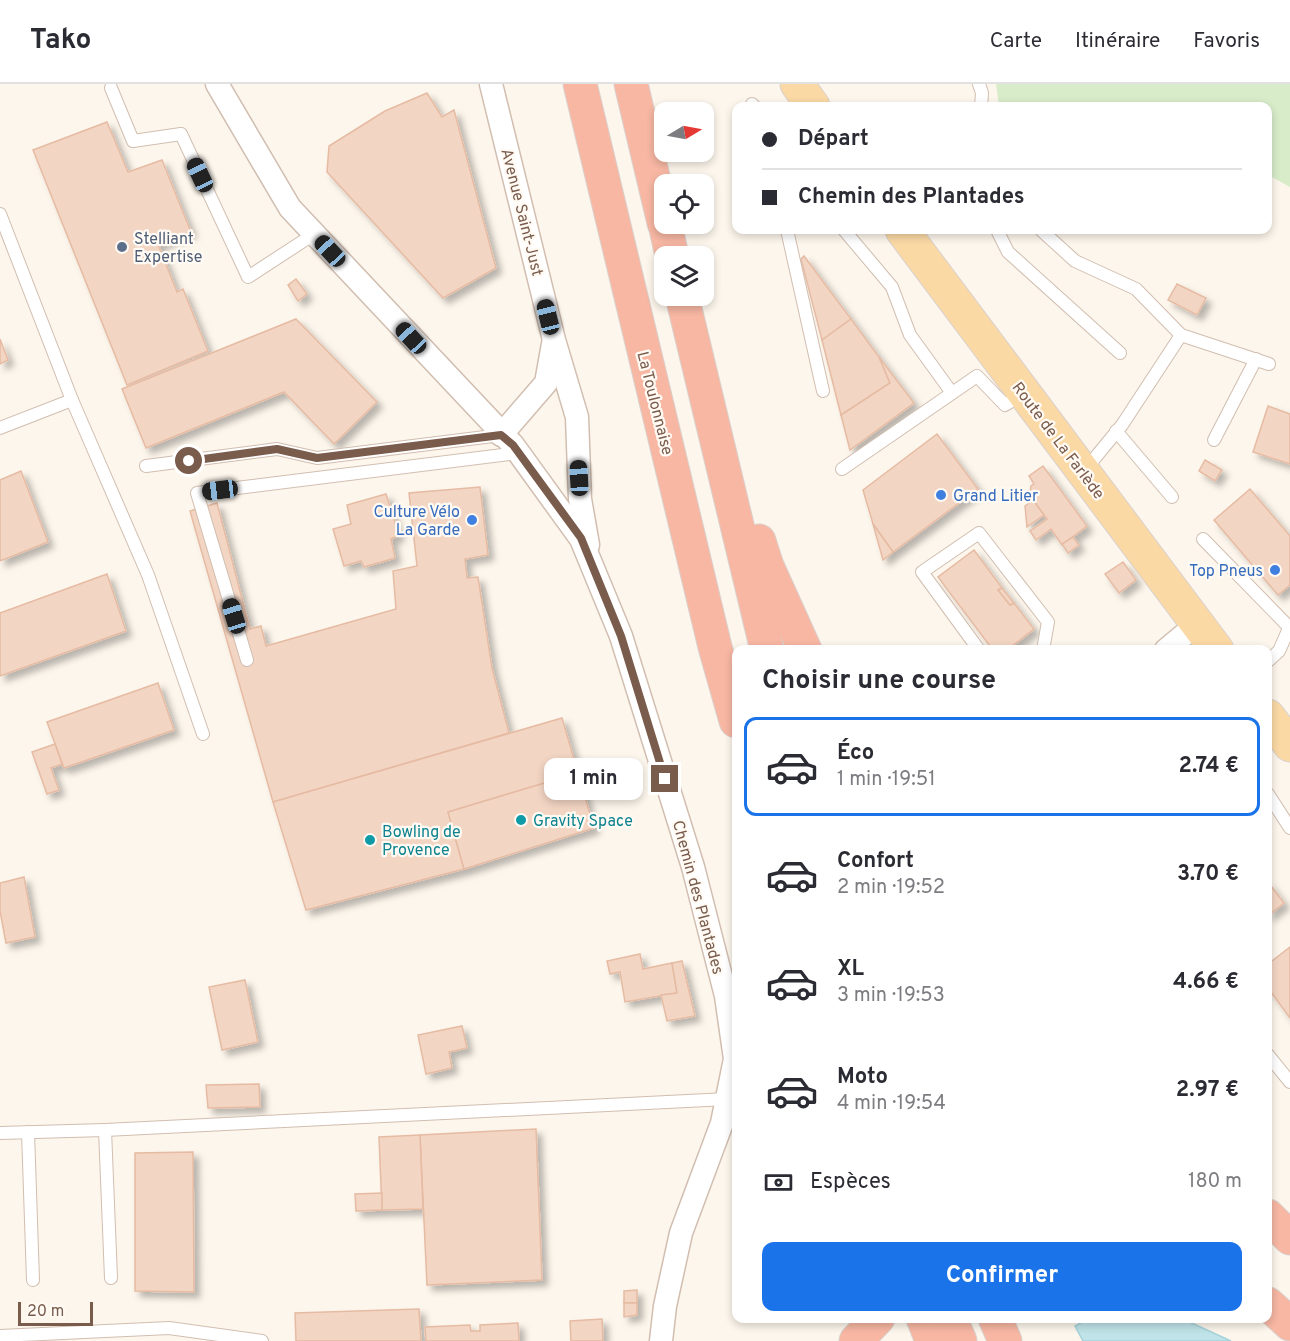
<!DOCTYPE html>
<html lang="fr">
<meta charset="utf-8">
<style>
:root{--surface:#fff;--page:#f7f7f7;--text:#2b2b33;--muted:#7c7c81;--line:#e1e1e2;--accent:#1a73e8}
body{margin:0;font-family:Overpass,sans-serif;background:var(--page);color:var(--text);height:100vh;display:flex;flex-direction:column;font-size:22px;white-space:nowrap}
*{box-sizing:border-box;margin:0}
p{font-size:20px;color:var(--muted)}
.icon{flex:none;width:33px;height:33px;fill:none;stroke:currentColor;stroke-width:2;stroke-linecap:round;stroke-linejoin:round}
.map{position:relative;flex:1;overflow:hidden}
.drawer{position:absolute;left:732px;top:561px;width:540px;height:678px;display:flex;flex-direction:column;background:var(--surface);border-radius:12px;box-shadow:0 3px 9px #0003}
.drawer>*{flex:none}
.guide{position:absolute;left:732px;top:18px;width:540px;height:132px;border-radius:12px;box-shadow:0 3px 9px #0003;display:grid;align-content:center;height:132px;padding:0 30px;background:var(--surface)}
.needle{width:39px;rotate:80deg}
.fabs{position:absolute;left:654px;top:18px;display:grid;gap:12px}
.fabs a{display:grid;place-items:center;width:60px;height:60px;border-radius:12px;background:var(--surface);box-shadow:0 3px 9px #0003;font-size:30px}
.scale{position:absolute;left:18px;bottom:15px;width:75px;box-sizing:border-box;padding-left:6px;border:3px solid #7a5c4d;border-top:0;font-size:16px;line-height:21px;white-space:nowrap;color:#7a5c4d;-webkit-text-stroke:4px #fffaf3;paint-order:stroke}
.end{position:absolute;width:27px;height:27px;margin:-14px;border:8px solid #7a5c4d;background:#fff;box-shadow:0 0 0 3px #fff}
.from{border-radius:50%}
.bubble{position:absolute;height:42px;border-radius:12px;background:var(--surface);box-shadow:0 3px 9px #0003;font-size:20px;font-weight:700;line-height:42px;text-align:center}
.car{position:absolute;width:18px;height:36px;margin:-18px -9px;border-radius:8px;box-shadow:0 0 4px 2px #0007;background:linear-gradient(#222 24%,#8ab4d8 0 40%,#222 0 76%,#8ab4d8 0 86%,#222 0)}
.guide b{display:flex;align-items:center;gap:21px;height:57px;font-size:22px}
.guide b+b{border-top:2px solid var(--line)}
.guide i{width:15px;height:15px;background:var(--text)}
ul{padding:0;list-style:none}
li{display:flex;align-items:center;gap:18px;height:99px;margin:0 12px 9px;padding:0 18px;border:3px solid transparent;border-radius:12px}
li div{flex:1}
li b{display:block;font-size:22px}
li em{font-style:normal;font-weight:700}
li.current{border-color:var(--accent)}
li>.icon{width:54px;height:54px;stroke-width:1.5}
h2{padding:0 30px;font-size:27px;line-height:72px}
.pay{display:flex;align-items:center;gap:15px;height:66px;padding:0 30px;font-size:22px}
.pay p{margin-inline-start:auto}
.button{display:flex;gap:12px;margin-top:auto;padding:12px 30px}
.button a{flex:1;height:69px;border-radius:12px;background:var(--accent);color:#fff;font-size:24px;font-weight:700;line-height:69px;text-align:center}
header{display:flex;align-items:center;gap:36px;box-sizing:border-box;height:84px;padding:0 30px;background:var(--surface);border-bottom:2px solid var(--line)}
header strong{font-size:28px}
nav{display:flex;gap:33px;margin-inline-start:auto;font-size:21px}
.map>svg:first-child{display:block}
</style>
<header>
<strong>Tako</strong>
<nav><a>Carte</a><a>Itinéraire</a><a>Favoris</a></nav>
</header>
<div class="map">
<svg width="1290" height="1257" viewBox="0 0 1290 1257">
<defs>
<filter id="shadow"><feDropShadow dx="5.5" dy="5.5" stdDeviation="3" flood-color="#0004"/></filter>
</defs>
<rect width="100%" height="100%" fill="#fdf6ec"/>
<polygon fill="#d8ecc9" points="996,0 1290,0 1290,103 1268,91 1268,22 999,22"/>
<polygon fill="#bfe3e8" stroke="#a5d3da" stroke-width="1.5" points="1090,1234 1183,1235 1231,1257 1083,1257 1075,1242"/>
<g fill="#f3d5c3" stroke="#e6bba3" stroke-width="1.5" filter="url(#shadow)">
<polygon points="427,9 442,33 454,26 496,184 443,214 327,88 329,62 385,27"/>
<polygon points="107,38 128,88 162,76 191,148 158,160 177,208 183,205 208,267 127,301 33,66"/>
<polygon points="804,172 851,235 822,256 801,175"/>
<polygon points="296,195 307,210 298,217 288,201"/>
<polygon points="1177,200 1206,214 1197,231 1168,216"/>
<polygon points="296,235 377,318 334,360 284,308 146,364 122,305"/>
<polygon points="851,235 879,273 890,299 841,331 822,256"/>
<polygon points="0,255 8,276 0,280"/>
<polygon points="879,273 914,319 850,366 841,331 890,299"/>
<polygon points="1268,322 1290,330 1290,380 1253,368"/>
<polygon points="937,350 978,405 893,468 873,440 863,406"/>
<polygon points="1205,376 1222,386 1215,397 1199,387"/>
<polygon points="1043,382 1087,442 1062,461 1051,445 1036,456 1030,447 1047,435 1033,416 1030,409 1031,402 1034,400 1029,392"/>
<polygon points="21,387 48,458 0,477 0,396"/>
<polygon points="480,403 488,471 465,475 467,494 478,493 492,584 509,649 273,718 190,427 217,419 250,545 261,542 266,562 396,525 393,487 417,482 409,409"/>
<polygon points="1250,405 1290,452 1290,501 1278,511 1214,436"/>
<polygon points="386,410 399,451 391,455 395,474 364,483 361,477 344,482 333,445 351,440 347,421"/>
<polygon points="1033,416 1044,431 1027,443 1025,422"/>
<polygon points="873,440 893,468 883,476"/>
<polygon points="1073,453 1079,461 1068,469 1062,460"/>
<polygon points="974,466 1002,504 998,506 1010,521 1014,519 1034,545 1007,566 993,566 938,493"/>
<polygon points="1123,478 1136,496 1119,509 1105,490"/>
<polygon points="107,490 126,547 0,592 0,529"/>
<polygon points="1002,504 1014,519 1010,521 998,506"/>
<polygon points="158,599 174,646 64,684 47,638"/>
<polygon points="562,634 578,689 448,728 464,785 306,826 273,718"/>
<polygon points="55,660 62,680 51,684 59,706 47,710 32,668"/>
<polygon points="578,689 594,744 464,785 448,728"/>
<polygon points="24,793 35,853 6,859 0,827 0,799"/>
<polygon points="1268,798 1284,819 1268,832"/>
<polygon points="1290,863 1290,934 1268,904 1268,880"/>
<polygon points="640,870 643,885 672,879 677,909 625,918 620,888 610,890 607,877"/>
<polygon points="682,877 695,932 667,937 661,911 677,909 672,879"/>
<polygon points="245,896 258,958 222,966 209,903"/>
<polygon points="462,942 467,964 449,968 452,984 426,990 418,951"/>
<polygon points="259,1000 260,1023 208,1024 206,1001"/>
<polygon points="536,1045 542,1196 427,1201 420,1051"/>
<polygon points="420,1051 423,1125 382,1126 379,1053"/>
<polygon points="193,1068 194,1208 135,1207 135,1069"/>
<polygon points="382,1109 382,1126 356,1127 355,1110"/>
<polygon points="637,1206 637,1219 624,1219 624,1207"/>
<polygon points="624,1219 637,1219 637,1231 624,1233"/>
<polygon points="419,1225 421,1257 296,1257 295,1229"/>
<polygon points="602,1235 603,1257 571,1257 570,1237"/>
<polygon points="518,1239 519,1257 426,1257 425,1243 470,1241 471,1247 480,1247 480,1241"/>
</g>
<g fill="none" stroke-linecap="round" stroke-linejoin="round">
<g stroke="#d1beb0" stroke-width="14">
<g id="service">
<polyline points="979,0 982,9 981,22"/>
<polyline points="111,4 133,57 181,50 248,193 314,150"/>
<polyline points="752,20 754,22"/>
<polyline points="0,130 72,316 148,491 203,650"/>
<polyline points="787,146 823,307"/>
<polyline points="844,146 892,203 910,251 952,309"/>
<polyline points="997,146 1008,168 1120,269"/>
<polyline points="1041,146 1075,177 1136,205 1181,251 1269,280"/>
<polyline points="0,344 72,316"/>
<polyline points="1116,347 1172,413"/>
<polyline points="1214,356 1256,275"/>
<polyline points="146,382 277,365 317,374 501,351"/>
<polyline points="842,385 977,292 1005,321 1023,310"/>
<polyline points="1085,386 1122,341 1181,251"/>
<polyline points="1203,455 1289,543"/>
<polyline points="979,566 922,488 979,449 1048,538 1043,566"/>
<polyline points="247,576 197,409 518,369"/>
<polyline points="1268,577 1279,567 1290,542"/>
<polyline points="1268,710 1290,744"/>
<polyline points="1268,971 1290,998"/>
<polyline points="28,1048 33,1196"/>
<polyline points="0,1049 105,1046"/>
<polyline points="111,1194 105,1046 727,1015"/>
<polyline points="0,1252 169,1244 262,1257"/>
</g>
</g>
<g stroke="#d1beb0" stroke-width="25">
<g id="minor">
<polyline points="217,0 290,124 513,361 581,455 621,552 693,783 726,912 735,975 722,1039 681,1149 665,1222 661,1257"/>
<polyline points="491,0 554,256 577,333 580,415 588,461"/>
<polyline points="501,351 546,299 553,260"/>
<polyline points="1166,566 1197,540"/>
</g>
</g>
<g stroke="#dad1cd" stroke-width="35">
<g id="primary">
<polyline points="797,0 813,22"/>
<polyline points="902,146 1217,566"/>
<polyline points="1268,632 1290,661"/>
</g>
</g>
<g stroke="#dad1cd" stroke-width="35">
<g id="motorway">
<polyline points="580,0 715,563 736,637"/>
<polyline points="631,0 664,139"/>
<polyline points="665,140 672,172"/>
<polyline points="682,212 767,566"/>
<polyline points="759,457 767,482 805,566"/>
<polyline points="1268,1132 1290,1154"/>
<polyline points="1268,1220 1290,1240"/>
<polyline points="923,1234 932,1257"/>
<polyline points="950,1234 960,1257"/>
<polyline points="995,1234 1005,1257"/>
<polyline points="856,1257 878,1234"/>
</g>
</g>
<use href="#service" stroke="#fff" stroke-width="12"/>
<use href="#minor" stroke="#fff" stroke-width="22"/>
<use href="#primary" stroke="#fbd9a5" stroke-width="33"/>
<use href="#motorway" stroke="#f7b7a3" stroke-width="33"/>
</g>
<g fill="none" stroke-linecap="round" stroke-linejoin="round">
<polyline stroke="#7a5c4d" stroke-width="8" points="189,377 277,365 317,374 501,351 513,361 581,454 621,552 665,695"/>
</g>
<circle fill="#5c6f8a" stroke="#fffaf3" stroke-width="2" cx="122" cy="163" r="6"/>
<g fill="#3f7fe0" stroke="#fffaf3" stroke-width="2">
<circle cx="941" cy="411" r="6"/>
<circle cx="472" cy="436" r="6"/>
<circle cx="1275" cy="486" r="6"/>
</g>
<g fill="#0f9aa8" stroke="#fffaf3" stroke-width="2">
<circle cx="521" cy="736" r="6"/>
<circle cx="370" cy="756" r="6"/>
</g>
<g text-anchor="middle" stroke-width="4.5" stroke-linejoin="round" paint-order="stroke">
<g font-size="16" fill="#7a5c4d" stroke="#fffaf3">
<text transform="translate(523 128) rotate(76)" y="6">Avenue Saint-Just</text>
<text transform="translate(656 319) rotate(76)" y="6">La Toulonnaise</text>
<text transform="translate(1059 356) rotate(53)" y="6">Route de La Farlède</text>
<text transform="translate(699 813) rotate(75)" y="6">Chemin des Plantades</text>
</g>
<g font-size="16" fill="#4e5e75" stroke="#fffaf3" text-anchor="start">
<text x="134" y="160">Stelliant<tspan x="134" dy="18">Expertise</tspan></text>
</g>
<g font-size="16" fill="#366cbe" stroke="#fffaf3" text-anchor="end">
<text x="953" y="417" text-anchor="start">Grand Litier</text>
<text x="460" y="433">Culture Vélo<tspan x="460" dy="18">La Garde</tspan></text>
<text x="1263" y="492">Top Pneus</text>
</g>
<g font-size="16" fill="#0d838f" stroke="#fffaf3" text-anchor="start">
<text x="533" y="742">Gravity Space</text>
<text x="382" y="753">Bowling de<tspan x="382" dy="18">Provence</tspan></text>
</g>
</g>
</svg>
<div class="fabs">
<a><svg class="needle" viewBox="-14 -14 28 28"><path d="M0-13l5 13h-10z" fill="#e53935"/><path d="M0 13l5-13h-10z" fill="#7c7c81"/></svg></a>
<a><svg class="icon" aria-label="locate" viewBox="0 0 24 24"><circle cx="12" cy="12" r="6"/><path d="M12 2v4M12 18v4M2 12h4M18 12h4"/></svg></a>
<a><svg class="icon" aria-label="layers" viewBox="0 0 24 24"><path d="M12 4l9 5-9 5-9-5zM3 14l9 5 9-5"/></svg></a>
</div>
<div class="scale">20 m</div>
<i class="end from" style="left:189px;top:377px"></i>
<i class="end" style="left:665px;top:695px"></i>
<div class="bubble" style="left:544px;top:674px;width:99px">1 min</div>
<i class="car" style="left:200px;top:91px;rotate:335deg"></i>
<i class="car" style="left:330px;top:167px;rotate:317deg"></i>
<i class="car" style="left:548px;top:233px;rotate:346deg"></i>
<i class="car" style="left:411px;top:254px;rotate:317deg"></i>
<i class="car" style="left:579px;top:394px;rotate:357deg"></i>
<i class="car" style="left:220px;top:406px;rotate:263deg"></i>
<i class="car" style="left:234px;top:532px;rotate:343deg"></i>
<div class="guide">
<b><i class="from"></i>Départ</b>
<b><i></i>Chemin des Plantades</b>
</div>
<section class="drawer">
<h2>Choisir une course</h2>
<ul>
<li class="current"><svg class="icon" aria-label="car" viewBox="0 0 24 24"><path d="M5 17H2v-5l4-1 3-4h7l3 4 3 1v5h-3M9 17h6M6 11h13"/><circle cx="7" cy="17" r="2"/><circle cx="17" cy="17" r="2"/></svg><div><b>Éco</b><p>1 min · 19:51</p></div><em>2.74 €</em></li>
<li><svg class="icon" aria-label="car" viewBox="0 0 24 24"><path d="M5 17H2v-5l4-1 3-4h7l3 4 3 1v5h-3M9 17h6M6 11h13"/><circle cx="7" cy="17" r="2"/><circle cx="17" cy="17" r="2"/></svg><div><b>Confort</b><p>2 min · 19:52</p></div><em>3.70 €</em></li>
<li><svg class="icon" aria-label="car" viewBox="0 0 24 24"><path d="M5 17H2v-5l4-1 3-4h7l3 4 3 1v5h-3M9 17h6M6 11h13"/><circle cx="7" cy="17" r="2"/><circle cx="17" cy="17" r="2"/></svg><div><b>XL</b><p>3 min · 19:53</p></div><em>4.66 €</em></li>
<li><svg class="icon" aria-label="car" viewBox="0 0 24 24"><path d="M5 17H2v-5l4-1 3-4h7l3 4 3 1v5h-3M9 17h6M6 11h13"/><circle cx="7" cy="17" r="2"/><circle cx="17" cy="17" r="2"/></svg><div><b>Moto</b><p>4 min · 19:54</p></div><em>2.97 €</em></li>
</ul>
<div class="pay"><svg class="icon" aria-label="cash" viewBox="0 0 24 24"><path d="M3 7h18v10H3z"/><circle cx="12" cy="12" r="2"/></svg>Espèces<p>180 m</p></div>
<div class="button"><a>Confirmer</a></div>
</section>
</div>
